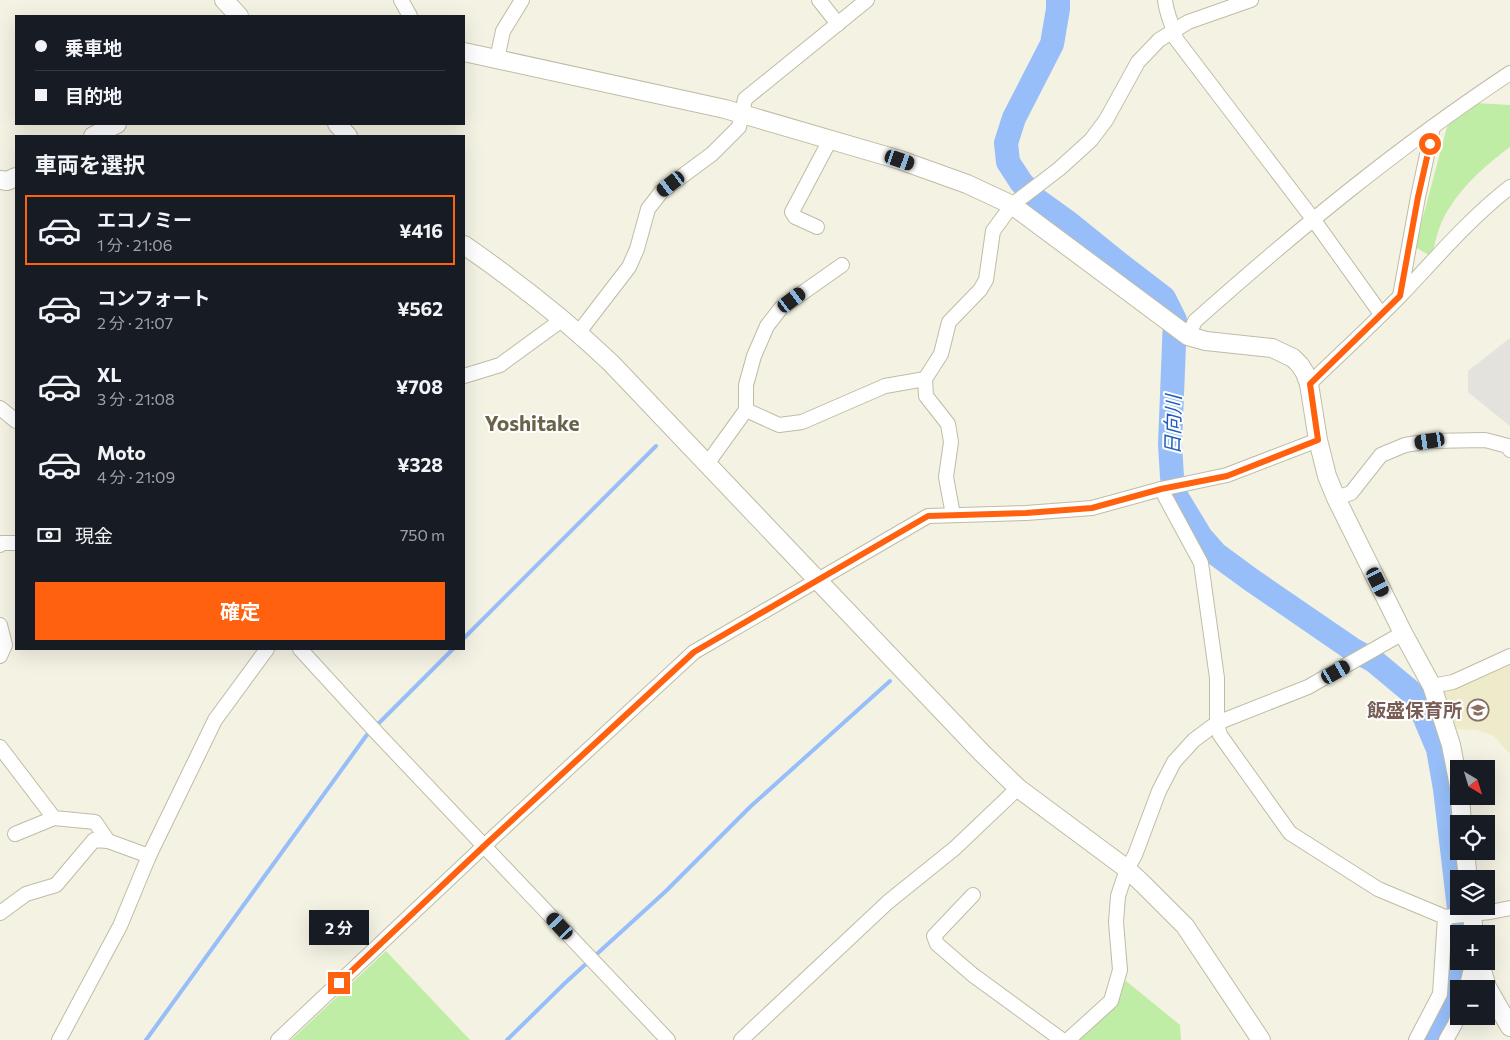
<!DOCTYPE html>
<html lang="ja">
<meta charset="utf-8">
<style>
:root{--surface:#171b24;--page:#242831;--text:#f1f3f6;--muted:#9ea1a6;--line:#363941;--accent:#ff610e}
body{margin:0;font-family:Commissioner,"Noto Sans JP",sans-serif;background:var(--page);color:var(--text);height:100vh;display:flex;flex-direction:column;font-size:19px;white-space:nowrap}
*{box-sizing:border-box;margin:0}
p{font-size:16px;color:var(--muted)}
.icon{flex:none;width:28px;height:28px;fill:none;stroke:currentColor;stroke-width:2;stroke-linecap:round;stroke-linejoin:round}
.map{position:relative;flex:1;overflow:hidden}
.panel{position:absolute;left:15px;top:135px;width:450px;height:515px;display:flex;flex-direction:column;background:var(--surface);border-radius:0px;box-shadow:0 5px 20px #0002}
.panel>*{flex:none}
.hud{position:absolute;left:15px;top:15px;width:450px;height:110px;border-radius:0px;box-shadow:0 5px 20px #0002;display:grid;align-content:center;height:110px;padding:0 20px;background:var(--surface)}
.needle{width:32px;rotate:142deg}
.tools{position:absolute;left:1450px;top:760px;display:grid;gap:10px}
.tools a{display:grid;place-items:center;width:45px;height:45px;border-radius:0px;background:var(--surface);box-shadow:0 5px 20px #0002;font-size:25px}
.end{position:absolute;width:22px;height:22px;margin:-11px;border:6px solid #ff610e;background:#fff;box-shadow:0 0 0 2px #fff}
.from{border-radius:50%}
.bubble{position:absolute;height:35px;border-radius:0px;background:var(--surface);box-shadow:0 5px 20px #0002;font-size:16px;font-weight:700;line-height:35px;text-align:center}
.car{position:absolute;width:15px;height:30px;margin:-15px -8px;border-radius:6px;box-shadow:0 0 4px 1px #0007;background:linear-gradient(#222 24%,#8ab4d8 0 40%,#222 0 76%,#8ab4d8 0 86%,#222 0)}
.hud b{display:flex;align-items:center;gap:18px;height:48px;font-size:19px}
.hud b+b{border-top:1px solid var(--line)}
.hud i{width:12px;height:12px;background:var(--text)}
ul{padding:0;list-style:none}
li{display:flex;align-items:center;gap:15px;height:70px;margin:0 10px 8px;padding:0 10px;border:2px solid transparent;border-radius:0px}
li div{flex:1}
li b{display:block;font-size:19px}
li em{font-style:normal;font-weight:700}
li.current{border-color:var(--accent)}
li>.icon{width:45px;height:45px;stroke-width:1.5}
h2{padding:0 20px;font-size:22px;line-height:60px}
.pay{display:flex;align-items:center;gap:12px;height:55px;padding:0 20px;font-size:19px}
.pay p{margin-inline-start:auto}
.primary-button{display:flex;gap:10px;margin-top:auto;padding:10px 20px}
.primary-button a{flex:1;height:58px;border-radius:0px;background:var(--accent);color:#fff;font-size:20px;font-weight:700;line-height:58px;text-align:center}
.map>svg:first-child{display:block}
</style>
<div class="map">
<svg width="1510" height="1040" viewBox="0 0 1510 1040">
<rect width="100%" height="100%" fill="#f3f2e3"/>
<polygon fill="#eeebcb" points="1510,663 1510,754 1494,736 1477,730 1452,729 1441,692 1458,688"/>
<g fill="#c0eda6">
<path d="M1475 103 1510 105V147C1487 164 1463 185 1448 210 1439 224 1435 241 1432 257L1415 247 1447 127 1458 115Z"/>
<polygon points="386,951 470,1040 291,1040"/>
<polygon points="1126,981 1180,1025 1181,1040 1076,1040"/>
</g>
<polygon fill="#e3e2dc" points="1510,338 1510,426 1468,392 1468,371"/>
<g fill="none" stroke-linecap="round" stroke-linejoin="round">
<g stroke="#97bef8" stroke-width="4">
<polyline points="464,638 656,446"/>
<polyline points="146,1040 366,736 453,649"/>
<polyline points="507,1040 565,983 666,891 750,807 890,681"/>
</g>
<g stroke="#97bef8" stroke-width="24">
<polyline points="1058,0 1058,9 1052,44 1014,118 1006,143 1008,162 1021,182 1037,200 1069,223 1121,265 1164,298 1175,320 1170,444 1172,477 1175,494 1201,537 1216,554 1250,579 1352,649 1374,661 1410,691 1422,711 1438,749 1445,789 1462,934"/>
<polyline points="1436,1040 1444,1024 1460,961"/>
</g>
<g stroke="#c0bca4" stroke-width="16">
<g id="minor">
<polyline points="401,0 410,16"/>
<polyline points="819,0 838,24"/>
<path d="M1165 0C1166 13 1173 26 1176 39L1313 219 1381 314"/>
<polyline points="497,59 503,31 522,0"/>
<polyline points="817,227 795,217 792,212 830,140"/>
<polyline points="1400,296 1418,197 1433,127"/>
<polyline points="579,332 629,267 637,249 648,209 662,191 712,154 739,127 745,99 867,0"/>
<path d="M1188 336 1195 321C1295 232 1398 147 1510 73"/>
<polyline points="464,376 500,365 563,319"/>
<path d="M1309 384C1340 354 1372 325 1402 294 1437 257 1470 218 1510 187"/>
<polyline points="0,408 16,421"/>
<polyline points="746,410 779,425 802,422 885,386 925,379"/>
<polyline points="707,464 746,410 746,385 754,356 767,326 781,308 842,265"/>
<polyline points="1161,489 1201,563 1217,678 1217,723 1220,735 1290,833 1378,889 1445,917 1440,994 1416,1040"/>
<polyline points="1336,498 1351,493 1381,455 1405,445 1430,441 1485,440 1508,446 1510,450"/>
<polyline points="953,515 946,477 951,442 948,424 926,396 925,379 941,354 949,322 980,290 986,280 993,231 1012,205 1059,169 1091,140 1106,120 1138,62 1159,40 1188,22 1251,0"/>
<polyline points="0,545 2,543 16,543"/>
<polyline points="0,625 5,645 0,656"/>
<polyline points="300,649 377,733 668,1040"/>
<polyline points="1432,686 1453,682 1510,656"/>
<polyline points="0,747 54,818 95,822 108,841 149,856 215,720 267,649"/>
<polyline points="15,834 54,818"/>
<polyline points="973,895 934,936 937,944 973,975 1062,1040"/>
<polyline points="0,913 26,894 56,885 94,840 108,841"/>
<polyline points="1445,917 1490,912 1510,908"/>
<polyline points="1466,989 1473,961"/>
<polyline points="59,1040 120,926 149,856"/>
<polyline points="278,1040 484,846 694,652 928,516 1026,513 1092,508 1161,489 1227,475 1318,440"/>
<polyline points="741,1040 888,902 955,848 1018,788"/>
<polyline points="1068,1040 1111,1001 1120,970 1116,922 1118,896 1127,869 1135,855 1159,791 1174,762 1194,740 1217,723 1308,687 1403,633"/>
<polyline points="1446,1040 1455,1024 1459,1012"/>
</g>
</g>
<g stroke="#c0bca4" stroke-width="20">
<g id="tertiary">
<polyline points="224,0 239,16"/>
<polyline points="464,52 725,109 900,160 967,184 1012,205 1188,336 1206,341 1272,348 1293,358 1300,365 1305,373 1309,384 1318,440 1327,476 1336,498 1403,633 1432,686 1451,745 1459,786"/>
<polyline points="337,124 348,136"/>
<polyline points="93,136 117,124"/>
<polyline points="0,180 7,181 16,177"/>
<path d="M464 245C516 281 565 319 611 363L982 753 1018 788 1127 869 1143 884 1185 926 1261 1040"/>
<polyline points="1460,796 1462,824"/>
<polyline points="1465,851 1468,879"/>
<polyline points="1471,906 1474,934"/>
<polyline points="1479,961 1487,987 1510,1027"/>
</g>
</g>
<use href="#minor" stroke="#fff" stroke-width="14"/>
<use href="#tertiary" stroke="#fff" stroke-width="18"/>
</g>
<g fill="none" stroke-linecap="round" stroke-linejoin="round">
<polyline stroke="#ff610e" stroke-width="6" points="339,983 484,846 694,652 928,516 1026,513 1092,508 1161,489 1227,476 1318,440 1310,384 1400,296 1418,197 1430,144"/>
</g>
<defs>
<g id="school-ring" transform="scale(1.125)"><circle r="9.5" fill="#fff" stroke="#8d6e63" stroke-width="1.5"/><path d="M0-5L7-2L0 1L-7-2ZM-4 1L0 2.5L4 1V4Q0 6-4 4Z" fill="#8d6e63"/></g>
</defs>
<g fill-rule="evenodd">
<use href="#school-ring" x="1478" y="710"/>
</g>
<g text-anchor="middle" stroke-width="4" stroke-linejoin="round" paint-order="stroke">
<g font-size="19" font-weight="bold" fill="#785e54" stroke="#fff" text-anchor="end">
<text x="1462" y="717">飯盛保育所</text>
</g>
<g font-size="20" font-style="italic" fill="#215dbc" stroke="#fff">
<text transform="translate(1173 425) rotate(-89)" y="7">日向川</text>
</g>
<g font-size="21" font-weight="bold" fill="#6a6349" stroke="#fff">
<text x="532" y="431">Yoshitake</text>
</g>
</g>
</svg>
<div class="tools">
<a><svg class="needle" viewBox="-14 -14 28 28"><path d="M0-13l5 13h-10z" fill="#e53935"/><path d="M0 13l5-13h-10z" fill="#9ea1a6"/></svg></a>
<a><svg class="icon" aria-label="locate" viewBox="0 0 24 24"><circle cx="12" cy="12" r="6"/><path d="M12 2v4M12 18v4M2 12h4M18 12h4"/></svg></a>
<a><svg class="icon" aria-label="layers" viewBox="0 0 24 24"><path d="M12 4l9 5-9 5-9-5zM3 14l9 5 9-5"/></svg></a>
<a>+</a>
<a>−</a>
</div>
<i class="end from" style="left:1430px;top:144px"></i>
<i class="end" style="left:339px;top:983px"></i>
<div class="bubble" style="left:309px;top:910px;width:60px">2 分</div>
<i class="car" style="left:900px;top:160px;rotate:109deg"></i>
<i class="car" style="left:671px;top:184px;rotate:232deg"></i>
<i class="car" style="left:792px;top:300px;rotate:53deg"></i>
<i class="car" style="left:1430px;top:441px;rotate:261deg"></i>
<i class="car" style="left:1378px;top:582px;rotate:154deg"></i>
<i class="car" style="left:1336px;top:672px;rotate:60deg"></i>
<i class="car" style="left:560px;top:926px;rotate:317deg"></i>
<div class="hud">
<b><i class="from"></i>乗車地</b>
<b><i></i>目的地</b>
</div>
<section class="panel">
<h2>車両を選択</h2>
<ul>
<li class="current"><svg class="icon" aria-label="car" viewBox="0 0 24 24"><path d="M5 17H2v-5l4-1 3-4h7l3 4 3 1v5h-3M9 17h6M6 11h13"/><circle cx="7" cy="17" r="2"/><circle cx="17" cy="17" r="2"/></svg><div><b>エコノミー</b><p>1 分 · 21:06</p></div><em>¥416</em></li>
<li><svg class="icon" aria-label="car" viewBox="0 0 24 24"><path d="M5 17H2v-5l4-1 3-4h7l3 4 3 1v5h-3M9 17h6M6 11h13"/><circle cx="7" cy="17" r="2"/><circle cx="17" cy="17" r="2"/></svg><div><b>コンフォート</b><p>2 分 · 21:07</p></div><em>¥562</em></li>
<li><svg class="icon" aria-label="car" viewBox="0 0 24 24"><path d="M5 17H2v-5l4-1 3-4h7l3 4 3 1v5h-3M9 17h6M6 11h13"/><circle cx="7" cy="17" r="2"/><circle cx="17" cy="17" r="2"/></svg><div><b>XL</b><p>3 分 · 21:08</p></div><em>¥708</em></li>
<li><svg class="icon" aria-label="car" viewBox="0 0 24 24"><path d="M5 17H2v-5l4-1 3-4h7l3 4 3 1v5h-3M9 17h6M6 11h13"/><circle cx="7" cy="17" r="2"/><circle cx="17" cy="17" r="2"/></svg><div><b>Moto</b><p>4 分 · 21:09</p></div><em>¥328</em></li>
</ul>
<div class="pay"><svg class="icon" aria-label="cash" viewBox="0 0 24 24"><path d="M3 7h18v10H3z"/><circle cx="12" cy="12" r="2"/></svg>現金<p>750 m</p></div>
<div class="primary-button"><a>確定</a></div>
</section>
</div>
